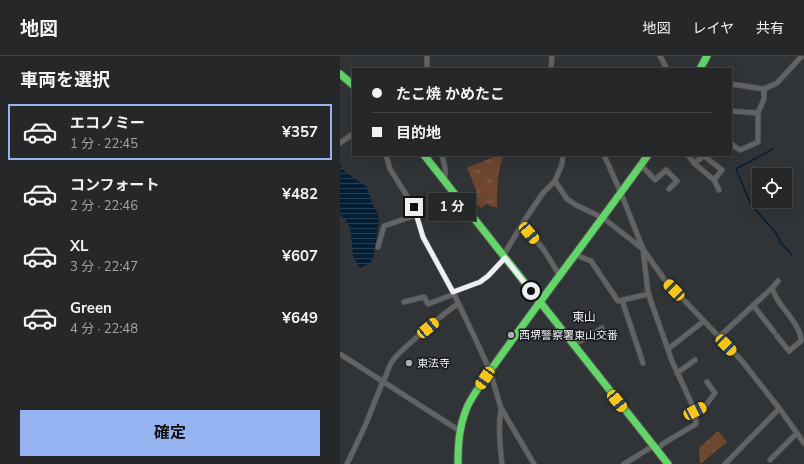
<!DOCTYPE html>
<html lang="ja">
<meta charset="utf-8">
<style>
:root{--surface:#252728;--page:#313334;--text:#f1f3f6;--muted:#a3a5a8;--line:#424445;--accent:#95b2f1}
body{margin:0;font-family:"Nunito Sans","Noto Sans JP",sans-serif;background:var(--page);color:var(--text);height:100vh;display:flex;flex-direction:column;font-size:15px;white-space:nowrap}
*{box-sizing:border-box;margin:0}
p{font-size:13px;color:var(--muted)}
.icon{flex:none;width:22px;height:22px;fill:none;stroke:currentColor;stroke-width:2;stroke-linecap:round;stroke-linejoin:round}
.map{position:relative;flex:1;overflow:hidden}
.details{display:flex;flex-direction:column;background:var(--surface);width:340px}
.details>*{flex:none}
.guide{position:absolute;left:12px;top:12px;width:380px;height:88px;border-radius:0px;box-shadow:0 4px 16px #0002,0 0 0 1px var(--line);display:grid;align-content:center;height:88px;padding:0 20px;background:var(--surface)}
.controls{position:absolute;left:412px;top:112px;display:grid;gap:8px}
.controls a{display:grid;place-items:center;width:40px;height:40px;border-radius:0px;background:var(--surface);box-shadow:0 4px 16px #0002,0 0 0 1px var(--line);font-size:20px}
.end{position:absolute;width:18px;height:18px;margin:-9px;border:5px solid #edeff2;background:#111;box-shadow:0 0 0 2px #111}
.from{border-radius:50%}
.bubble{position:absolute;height:28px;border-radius:0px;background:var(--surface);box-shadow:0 4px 16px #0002,0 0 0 1px var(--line);font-size:13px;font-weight:700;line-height:28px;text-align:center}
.car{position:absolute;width:12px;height:24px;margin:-12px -6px;border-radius:5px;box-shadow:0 0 3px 1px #0007;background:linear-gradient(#f5c518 24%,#345 0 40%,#f5c518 0 76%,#345 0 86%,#f5c518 0)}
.guide b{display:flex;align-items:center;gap:14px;height:38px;font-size:15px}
.guide b+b{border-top:1px solid var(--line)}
.guide i{width:10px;height:10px;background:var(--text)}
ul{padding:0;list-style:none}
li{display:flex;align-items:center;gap:12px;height:56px;margin:0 8px 6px;padding:0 12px;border:2px solid transparent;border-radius:0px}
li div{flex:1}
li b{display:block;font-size:15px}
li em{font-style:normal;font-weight:700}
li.selected{border-color:var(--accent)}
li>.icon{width:36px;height:36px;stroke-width:1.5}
h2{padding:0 20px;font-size:18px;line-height:48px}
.primary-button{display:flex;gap:8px;margin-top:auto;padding:8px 20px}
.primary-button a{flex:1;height:46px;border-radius:0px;background:var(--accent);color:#111;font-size:16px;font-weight:700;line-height:46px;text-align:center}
header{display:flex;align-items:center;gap:24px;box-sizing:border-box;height:56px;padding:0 20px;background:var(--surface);border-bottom:1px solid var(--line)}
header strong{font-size:19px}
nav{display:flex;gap:22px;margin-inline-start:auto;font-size:14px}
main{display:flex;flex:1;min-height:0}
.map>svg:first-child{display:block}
</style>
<header>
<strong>地図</strong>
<nav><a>地図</a><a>レイヤ</a><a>共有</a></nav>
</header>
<main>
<section class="details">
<h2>車両を選択</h2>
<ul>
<li class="selected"><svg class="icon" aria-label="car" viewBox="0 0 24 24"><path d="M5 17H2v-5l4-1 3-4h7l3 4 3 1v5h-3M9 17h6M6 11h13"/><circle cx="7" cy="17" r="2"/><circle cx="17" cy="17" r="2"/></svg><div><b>エコノミー</b><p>1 分 · 22:45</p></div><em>¥357</em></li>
<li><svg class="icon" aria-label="car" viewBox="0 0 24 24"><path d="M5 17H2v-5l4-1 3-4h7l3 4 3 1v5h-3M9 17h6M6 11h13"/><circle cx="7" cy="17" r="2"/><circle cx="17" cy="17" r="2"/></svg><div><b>コンフォート</b><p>2 分 · 22:46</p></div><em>¥482</em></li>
<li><svg class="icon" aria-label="car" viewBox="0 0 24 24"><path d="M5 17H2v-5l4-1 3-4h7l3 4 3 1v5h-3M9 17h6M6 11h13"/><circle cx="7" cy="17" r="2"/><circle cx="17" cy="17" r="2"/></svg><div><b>XL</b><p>3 分 · 22:47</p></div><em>¥607</em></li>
<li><svg class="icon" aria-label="car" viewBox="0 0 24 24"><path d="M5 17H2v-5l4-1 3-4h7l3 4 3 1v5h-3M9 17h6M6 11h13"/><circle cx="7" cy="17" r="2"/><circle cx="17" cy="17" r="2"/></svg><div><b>Green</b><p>4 分 · 22:48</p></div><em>¥649</em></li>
</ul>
<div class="primary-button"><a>確定</a></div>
</section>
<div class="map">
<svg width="464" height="408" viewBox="0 0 464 408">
<defs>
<pattern id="park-tufts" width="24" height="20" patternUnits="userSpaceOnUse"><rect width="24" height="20" fill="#6e472e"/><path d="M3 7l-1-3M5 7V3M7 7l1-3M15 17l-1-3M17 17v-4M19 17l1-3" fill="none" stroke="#83624d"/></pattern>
<pattern id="water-rules" width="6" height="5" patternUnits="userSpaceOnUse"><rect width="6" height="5" fill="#041e34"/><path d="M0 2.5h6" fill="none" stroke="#293f52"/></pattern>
</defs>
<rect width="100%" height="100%" fill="#313436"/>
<g fill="url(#park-tufts)">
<path d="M158 99H164C157 114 157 135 157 151H153L147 148 141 152 133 144 126 146 122 142 137 136 127 112Z"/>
<polygon points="378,375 387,386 360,408 359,392"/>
</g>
<polygon fill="url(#water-rules)" points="0,109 4,115 27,131 31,143 32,148 38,157 39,165 36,186 33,202 30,207 20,212 13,200 11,178 9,170 5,163 0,159"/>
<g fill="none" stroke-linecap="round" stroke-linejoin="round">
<polyline stroke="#041e34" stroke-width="1.5" points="433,93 396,113 408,142 414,152 436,177 441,187 452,199"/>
<g stroke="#505254" stroke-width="6">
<g id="street">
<polyline points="87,0 87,13"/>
<polyline points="320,0 327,13"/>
<polyline points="211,13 212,0"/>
<polyline points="391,28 424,33 437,27 461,1 464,0"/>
<polyline points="391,55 418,57 418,86 400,94 391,88"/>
<polyline points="418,57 424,43 424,33"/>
<polyline points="0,87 13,78"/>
<polyline points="46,99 50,113 74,151 83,181 113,236 135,282 150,315 161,352 194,408"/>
<polyline points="102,99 105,112 105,125"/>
<polyline points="264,99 281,137 303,193 308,237 332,305 355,355 356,368 324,387 316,394"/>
<polyline points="348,99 354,107 374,124 379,134"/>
<polyline points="354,107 364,100 382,114 374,124"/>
<polyline points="301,109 315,124 326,114 337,125 329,133"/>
<polyline points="215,125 227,143 236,149 263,162 303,193 324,223 402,305 442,356 464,387"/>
<polyline points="182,168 204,194 220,220"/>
<polyline points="38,191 44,170 76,159"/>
<polyline points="236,199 251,205 278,245 309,238"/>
<polyline points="163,200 184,165 203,137 215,125 222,108 223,99"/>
<path d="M432 232C434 237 436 242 439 246 446 256 462 273 461 285L449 295 437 280"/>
<polyline points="113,236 140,226 148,220 165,202"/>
<polyline points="282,244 303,307"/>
<polyline points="64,246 84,241 88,248 114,238"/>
<polyline points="413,249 434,276"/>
<polyline points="379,281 432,232 438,225"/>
<polyline points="233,288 245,283 262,272"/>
<polyline points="328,293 364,265"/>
<polyline points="0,298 120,375"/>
<polyline points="337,317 355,304"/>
<path d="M161 352C158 371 160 390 162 408"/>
<polyline points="355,355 365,350 375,337 367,326"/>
<polyline points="430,404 457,377"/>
<path d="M7 408 25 370 43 325C48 318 48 309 54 303 61 294 71 287 79 279 92 268 104 257 118 248"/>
<polyline points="284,408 313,390"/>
<polyline points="385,408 439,353"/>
</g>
</g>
<g stroke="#505254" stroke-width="9">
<g id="fast">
<polyline points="360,13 367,0"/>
<polyline points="0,18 13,29"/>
<polyline points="84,99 328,408"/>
<path d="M118 408C118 389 119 372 126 354 129 345 136 336 141 328 153 310 166 293 178 276 221 217 266 158 308 99"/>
</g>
</g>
<use href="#street" stroke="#626364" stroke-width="4.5"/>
<use href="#fast" stroke="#63d668" stroke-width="7"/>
</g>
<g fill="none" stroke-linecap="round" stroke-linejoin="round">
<polyline stroke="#edeff2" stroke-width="5" points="74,151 83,181 113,236 140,226 148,220 165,202 191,235"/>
</g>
<g fill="#abaeb0" stroke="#191b1d" stroke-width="1.5">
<circle cx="171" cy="279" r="4"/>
<circle cx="69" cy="307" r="4"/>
</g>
<g text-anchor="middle" stroke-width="3" stroke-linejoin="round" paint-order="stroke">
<g font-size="11" fill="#edeff2" stroke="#191b1d" text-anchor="start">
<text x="179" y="283">西堺警察署東山交番</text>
<text x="77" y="311">東法寺</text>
</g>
<g font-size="12" fill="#edeff2" stroke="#191b1d">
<text x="244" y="265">東山</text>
</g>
</g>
</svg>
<div class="controls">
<a><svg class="icon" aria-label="locate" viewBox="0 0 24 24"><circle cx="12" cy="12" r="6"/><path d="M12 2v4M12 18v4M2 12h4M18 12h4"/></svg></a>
</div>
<i class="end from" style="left:191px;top:235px"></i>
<i class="end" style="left:74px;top:151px"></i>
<div class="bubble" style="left:88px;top:137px;width:48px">1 分</div>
<i class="car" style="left:189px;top:177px;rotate:140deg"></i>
<i class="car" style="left:334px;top:234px;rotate:316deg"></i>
<i class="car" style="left:88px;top:272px;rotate:50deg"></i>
<i class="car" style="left:386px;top:289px;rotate:136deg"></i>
<i class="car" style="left:145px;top:322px;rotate:214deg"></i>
<i class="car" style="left:277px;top:345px;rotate:141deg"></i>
<i class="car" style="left:355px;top:355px;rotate:63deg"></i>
<div class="guide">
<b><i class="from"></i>たこ焼 かめたこ</b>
<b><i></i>目的地</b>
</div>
</div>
</main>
